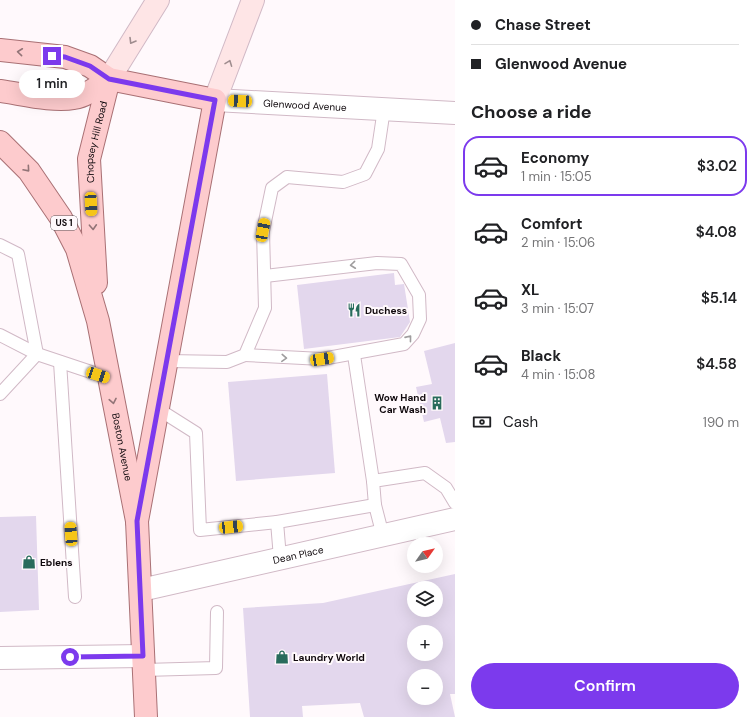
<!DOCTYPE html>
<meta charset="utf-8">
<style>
:root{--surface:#fff;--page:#f2f2f2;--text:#202124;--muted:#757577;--line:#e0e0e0;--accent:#7c3aed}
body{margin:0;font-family:"DM Sans",sans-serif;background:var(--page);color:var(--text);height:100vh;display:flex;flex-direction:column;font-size:15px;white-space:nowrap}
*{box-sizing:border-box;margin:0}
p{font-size:13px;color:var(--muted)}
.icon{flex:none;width:22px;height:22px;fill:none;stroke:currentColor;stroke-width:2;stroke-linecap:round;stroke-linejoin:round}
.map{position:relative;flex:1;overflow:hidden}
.side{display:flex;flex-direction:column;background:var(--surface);width:300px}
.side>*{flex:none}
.hud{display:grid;align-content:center;height:88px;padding:0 16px;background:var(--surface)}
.needle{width:26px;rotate:56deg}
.tools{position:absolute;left:407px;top:537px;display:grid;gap:8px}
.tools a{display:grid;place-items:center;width:36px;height:36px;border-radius:50%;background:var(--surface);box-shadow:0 4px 16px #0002;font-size:20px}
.end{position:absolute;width:18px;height:18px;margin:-9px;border:5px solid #7c3aed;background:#fff;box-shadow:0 0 0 2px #fff}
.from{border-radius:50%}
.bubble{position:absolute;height:28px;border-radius:14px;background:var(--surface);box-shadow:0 4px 16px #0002;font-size:13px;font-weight:600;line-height:28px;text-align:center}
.car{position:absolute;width:12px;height:24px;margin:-12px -6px;border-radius:5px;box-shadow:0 0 3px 1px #0007;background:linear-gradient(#f5c518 24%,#345 0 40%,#f5c518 0 76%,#345 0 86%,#f5c518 0)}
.hud b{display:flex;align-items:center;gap:14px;height:38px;font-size:15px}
.hud b+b{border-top:1px solid var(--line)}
.hud i{width:10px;height:10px;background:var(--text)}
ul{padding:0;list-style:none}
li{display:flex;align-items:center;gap:12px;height:60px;margin:0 8px 6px;padding:0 8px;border:2px solid transparent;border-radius:16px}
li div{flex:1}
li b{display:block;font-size:15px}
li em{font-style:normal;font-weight:600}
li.active{border-color:var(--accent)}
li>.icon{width:36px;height:36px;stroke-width:1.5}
h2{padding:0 16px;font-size:18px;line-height:48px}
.pay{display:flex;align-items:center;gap:10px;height:44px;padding:0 16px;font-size:15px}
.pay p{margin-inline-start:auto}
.primary-button{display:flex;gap:8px;margin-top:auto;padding:8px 16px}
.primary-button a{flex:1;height:46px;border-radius:24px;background:var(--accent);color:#fff;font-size:16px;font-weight:600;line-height:46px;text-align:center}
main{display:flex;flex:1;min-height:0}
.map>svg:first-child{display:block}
</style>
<main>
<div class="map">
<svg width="455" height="717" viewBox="0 0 455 717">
<rect width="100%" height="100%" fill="#fff9fc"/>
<g fill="#e3d7ed" fill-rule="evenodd">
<polygon points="394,273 395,285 404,284 410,322 400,337 304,349 297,285"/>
<polygon points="455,343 455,442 446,443 440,418 424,422 416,387 432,384 424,351"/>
<polygon points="327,374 335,473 236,481 228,382"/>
<polygon points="36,516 39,610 0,612 0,517"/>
<path d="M455 574V694H450L455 717H364L360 703 302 706 303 717H250L243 608 323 603ZM414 588H436V610H414ZM414 632H436V654H414ZM414 676H436V698H414Z"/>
</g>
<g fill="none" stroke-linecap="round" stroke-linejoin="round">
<g stroke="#d1b9c6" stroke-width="14">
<g id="service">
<polyline points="0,245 18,254 37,354"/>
<polyline points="0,335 37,354 109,378"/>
<polyline points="245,355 322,359 404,344 413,334 420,319 419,295 401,264 377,263 265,276"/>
<polyline points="354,355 373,481"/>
<polyline points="167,361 227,362 245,355 265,308 263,231 272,188 287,177 343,182 365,174 378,149 384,109"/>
<polyline points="60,362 75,597"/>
<polyline points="0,394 37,354"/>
<polyline points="158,409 196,433 200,530 277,522"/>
<polyline points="383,536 375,505 373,481 425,473 446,488 455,503"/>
<polyline points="280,558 277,522 375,505"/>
<polyline points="144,670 216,668 217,612"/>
</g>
</g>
<g stroke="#d1b9c6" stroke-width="24">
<g id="minor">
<path id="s1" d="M215 100 455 113"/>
<path id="s2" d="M141 590 455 519"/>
<polyline points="0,658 143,656"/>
</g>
</g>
<g stroke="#d1b9c6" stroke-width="24">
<g id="secondary">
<polyline points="109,79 158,0"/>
<polyline points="215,100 253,0"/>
</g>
</g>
<g stroke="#a97074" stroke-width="24">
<g id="primary">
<polyline points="0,50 65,57 90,66 109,79 215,100 137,521"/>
<path d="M0 91C22 94 53 102 74 98 87 96 98 86 109 79"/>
<path id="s3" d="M0 142 29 171 61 218 77 249 98 321 137 521 146 717"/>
<path id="s4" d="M96 283 89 159 109 79"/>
</g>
</g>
<use href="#service" stroke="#fff" stroke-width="12"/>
<use href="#minor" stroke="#fff" stroke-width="22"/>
<use href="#secondary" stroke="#fee5e6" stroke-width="22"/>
<use href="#primary" stroke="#fdcbcd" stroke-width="22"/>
</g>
<defs><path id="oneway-chevron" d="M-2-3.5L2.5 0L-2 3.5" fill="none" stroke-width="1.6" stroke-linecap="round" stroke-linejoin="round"/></defs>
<g stroke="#9f8d8f">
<use href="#oneway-chevron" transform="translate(132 41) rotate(121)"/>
<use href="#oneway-chevron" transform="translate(229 63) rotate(-69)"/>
</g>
<g stroke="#927477">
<use href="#oneway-chevron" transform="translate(20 52) rotate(-174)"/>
<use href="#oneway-chevron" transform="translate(27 169) rotate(49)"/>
<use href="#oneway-chevron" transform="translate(93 227) rotate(87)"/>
<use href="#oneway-chevron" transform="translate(113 401) rotate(79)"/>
</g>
<g stroke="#9f9d9e">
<use href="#oneway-chevron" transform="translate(353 265) rotate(174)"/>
<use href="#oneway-chevron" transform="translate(409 338) rotate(-51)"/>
<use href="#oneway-chevron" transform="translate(284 358) rotate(3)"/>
</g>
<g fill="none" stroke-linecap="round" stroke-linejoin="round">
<polyline stroke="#7c3aed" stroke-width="5" points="52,56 65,57 90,66 109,79 215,100 137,521 143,656 70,657"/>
</g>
<defs>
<g id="restaurant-bare" transform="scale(1.08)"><path d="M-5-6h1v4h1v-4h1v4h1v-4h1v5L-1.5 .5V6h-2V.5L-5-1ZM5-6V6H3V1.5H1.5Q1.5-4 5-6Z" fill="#286b5c" stroke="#fff9fc" stroke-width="2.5" paint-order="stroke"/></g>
<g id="building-bare" transform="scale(1.08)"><path d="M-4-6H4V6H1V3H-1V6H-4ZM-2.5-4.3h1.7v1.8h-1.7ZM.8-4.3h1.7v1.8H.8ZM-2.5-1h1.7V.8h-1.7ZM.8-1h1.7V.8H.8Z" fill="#286b5c" stroke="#fff9fc" stroke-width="2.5" paint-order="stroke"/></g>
<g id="shop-bare" transform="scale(1.08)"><path d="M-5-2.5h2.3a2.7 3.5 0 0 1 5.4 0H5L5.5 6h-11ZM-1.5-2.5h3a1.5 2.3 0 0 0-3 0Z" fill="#286b5c" stroke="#fff9fc" stroke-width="2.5" paint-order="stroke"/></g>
</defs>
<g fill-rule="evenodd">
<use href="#restaurant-bare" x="354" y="310"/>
<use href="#building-bare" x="437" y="403"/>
<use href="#shop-bare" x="29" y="562"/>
<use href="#shop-bare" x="282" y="657"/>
</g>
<g text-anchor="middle" stroke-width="4" stroke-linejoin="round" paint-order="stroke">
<rect fill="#fff9fc" stroke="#585155" stroke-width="1" x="51" y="216" width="26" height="14" rx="3"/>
<g font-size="9" font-weight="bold" fill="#10090d">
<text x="64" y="226">US 1</text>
</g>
<g font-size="10" fill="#10090d" stroke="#fff9fc">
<text dy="4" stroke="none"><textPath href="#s1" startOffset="90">Glenwood Avenue</textPath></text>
<text dy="4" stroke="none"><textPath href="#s4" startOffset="142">Chopsey Hill Road</textPath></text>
<text dy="4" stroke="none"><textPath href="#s3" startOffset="336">Boston Avenue</textPath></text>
<text dy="4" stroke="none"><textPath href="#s2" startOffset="161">Dean Place</textPath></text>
</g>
<g font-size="10" font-weight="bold" fill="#10090d" stroke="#fff9fc" text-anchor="start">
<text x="365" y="314">Duchess</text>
<text x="426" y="401" text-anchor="end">Wow Hand<tspan x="426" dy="12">Car Wash</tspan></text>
<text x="40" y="566">Eblens</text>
<text x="293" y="661">Laundry World</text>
</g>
</g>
</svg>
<div class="tools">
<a><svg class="needle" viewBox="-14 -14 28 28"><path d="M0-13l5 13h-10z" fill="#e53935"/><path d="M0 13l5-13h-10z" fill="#757577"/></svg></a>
<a><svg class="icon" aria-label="layers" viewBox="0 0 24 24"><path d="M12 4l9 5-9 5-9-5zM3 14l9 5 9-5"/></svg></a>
<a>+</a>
<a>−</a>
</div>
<i class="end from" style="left:70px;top:657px"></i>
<i class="end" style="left:52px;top:56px"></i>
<div class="bubble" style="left:19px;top:70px;width:66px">1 min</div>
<i class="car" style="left:240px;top:101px;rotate:273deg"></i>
<i class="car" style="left:91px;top:204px;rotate:177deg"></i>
<i class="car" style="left:263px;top:230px;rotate:11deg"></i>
<i class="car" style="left:322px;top:359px;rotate:81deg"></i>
<i class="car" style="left:98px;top:375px;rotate:108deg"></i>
<i class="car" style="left:231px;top:527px;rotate:84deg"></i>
<i class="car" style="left:71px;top:534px;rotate:356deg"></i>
</div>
<section class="side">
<div class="hud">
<b><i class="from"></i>Chase Street</b>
<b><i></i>Glenwood Avenue</b>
</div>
<h2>Choose a ride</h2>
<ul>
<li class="active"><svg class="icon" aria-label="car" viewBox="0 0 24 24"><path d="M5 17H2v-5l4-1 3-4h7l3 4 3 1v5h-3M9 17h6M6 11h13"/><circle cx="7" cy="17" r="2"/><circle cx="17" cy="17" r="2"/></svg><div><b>Economy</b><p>1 min · 15:05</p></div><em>$3.02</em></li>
<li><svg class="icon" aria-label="car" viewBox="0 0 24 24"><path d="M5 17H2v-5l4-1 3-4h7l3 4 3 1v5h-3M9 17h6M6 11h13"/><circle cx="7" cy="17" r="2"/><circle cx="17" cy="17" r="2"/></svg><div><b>Comfort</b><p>2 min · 15:06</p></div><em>$4.08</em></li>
<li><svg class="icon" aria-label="car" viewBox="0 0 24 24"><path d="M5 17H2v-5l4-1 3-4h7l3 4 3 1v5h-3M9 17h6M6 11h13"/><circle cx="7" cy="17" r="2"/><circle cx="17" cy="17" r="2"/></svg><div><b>XL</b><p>3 min · 15:07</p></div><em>$5.14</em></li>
<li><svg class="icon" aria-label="car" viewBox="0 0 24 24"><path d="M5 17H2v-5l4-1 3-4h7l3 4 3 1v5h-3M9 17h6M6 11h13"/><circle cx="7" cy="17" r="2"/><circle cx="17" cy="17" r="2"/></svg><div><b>Black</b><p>4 min · 15:08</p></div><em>$4.58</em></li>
</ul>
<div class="pay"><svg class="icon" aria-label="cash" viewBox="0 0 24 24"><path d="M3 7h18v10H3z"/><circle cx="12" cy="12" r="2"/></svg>Cash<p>190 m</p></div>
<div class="primary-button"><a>Confirm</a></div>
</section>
</main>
